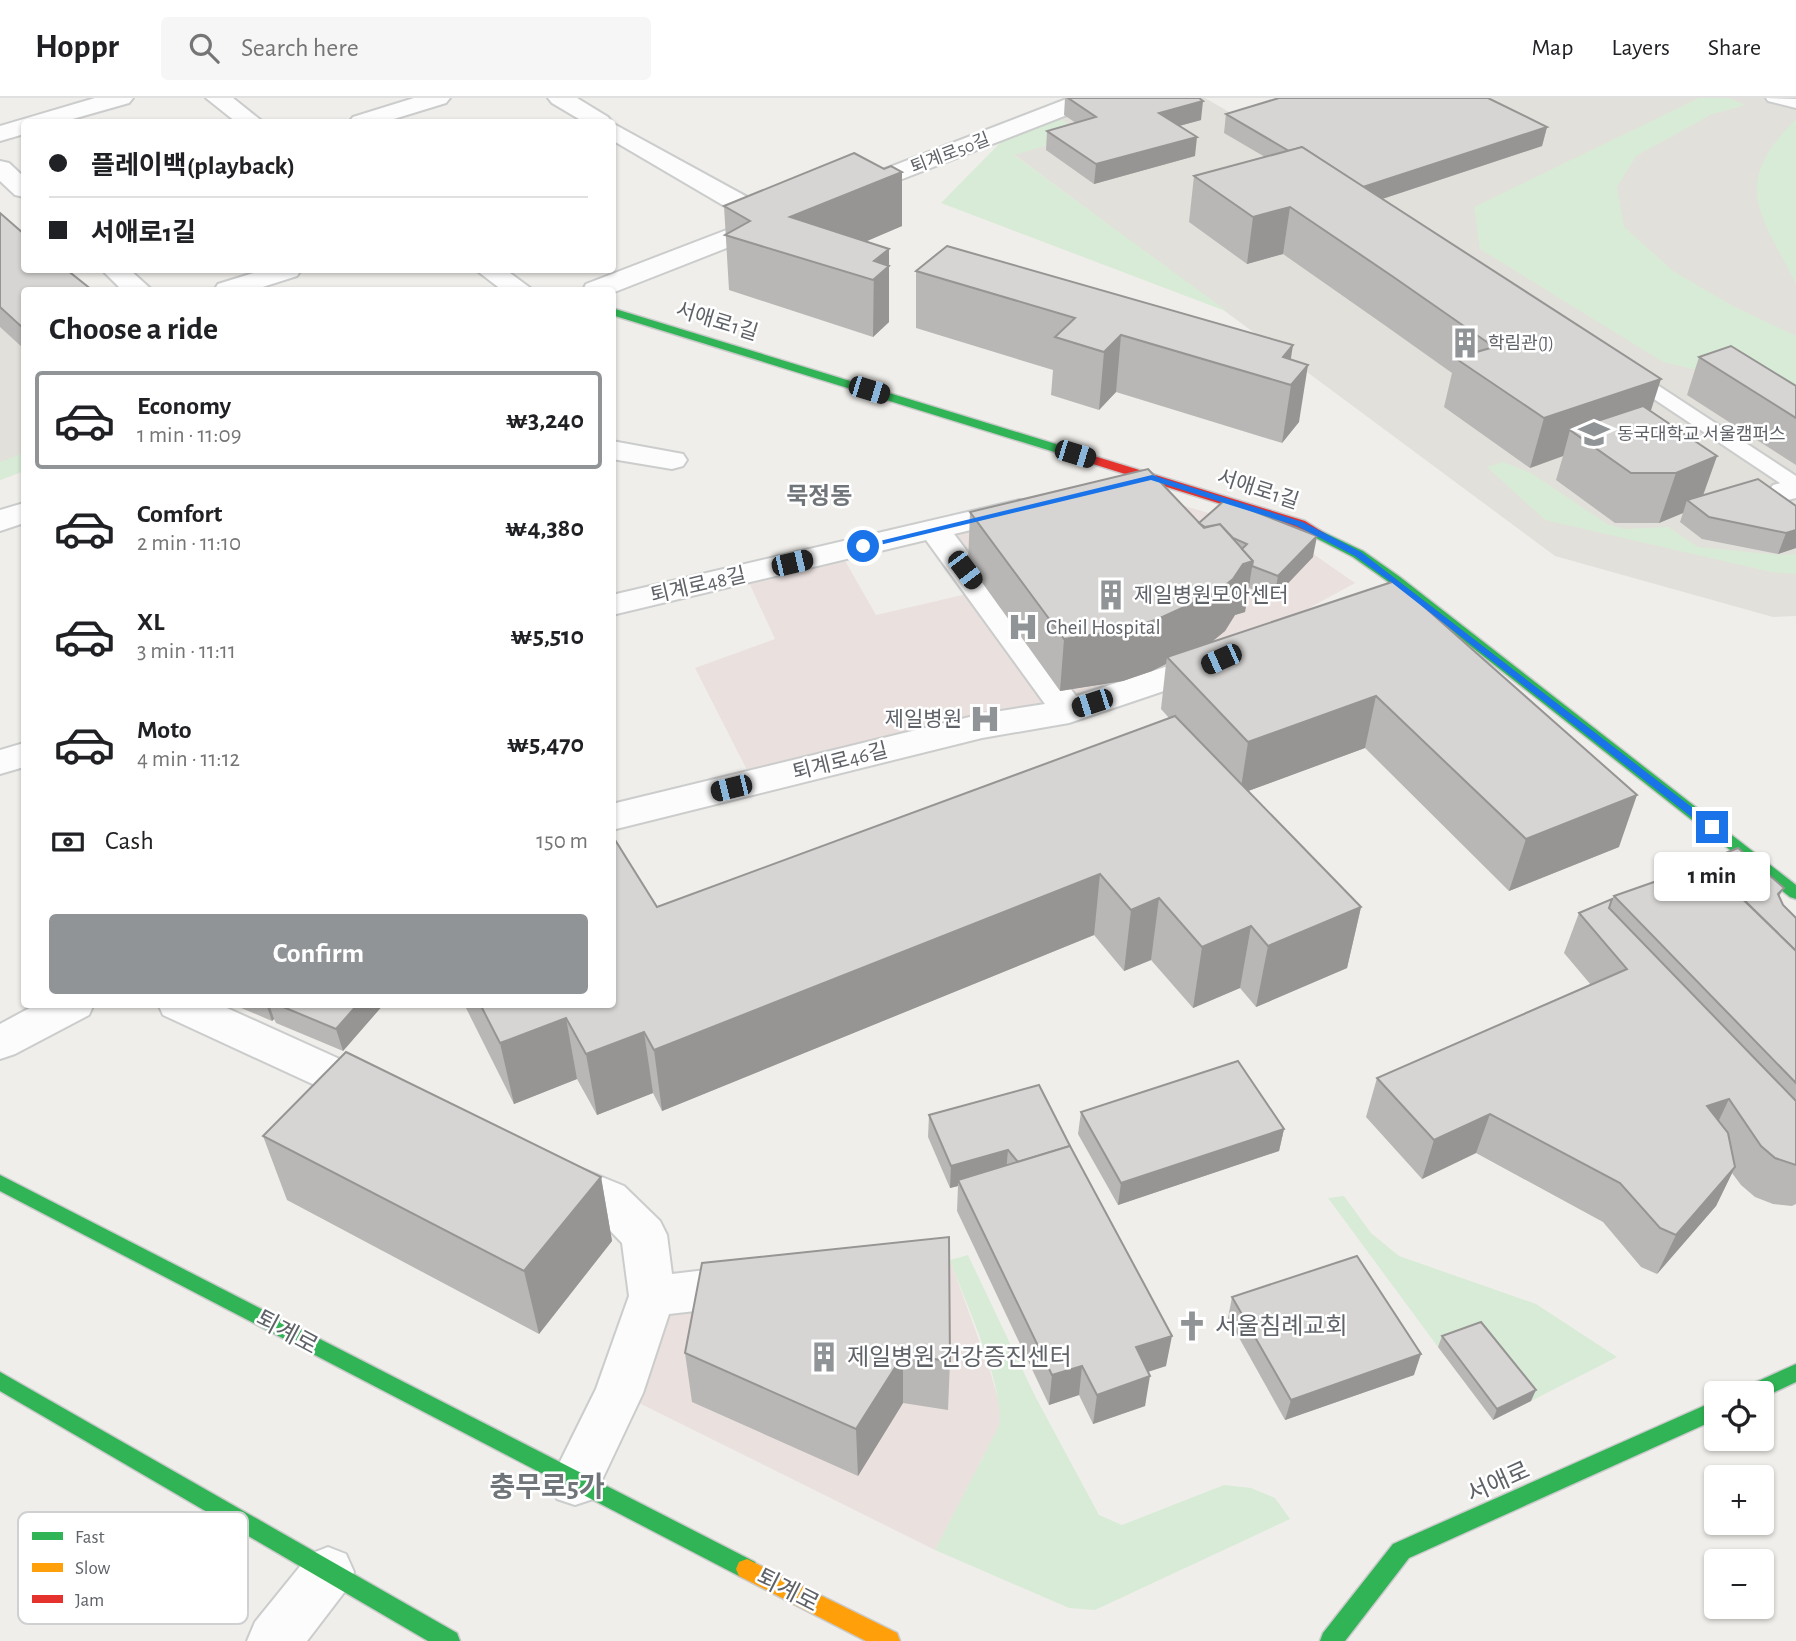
<!DOCTYPE html>
<meta charset="utf-8">
<style>
:root{--surface:#fff;--page:#f6f6f6;--text:#202124;--muted:#757577;--line:#e0e0e0;--accent:#919496}
body{margin:0;font-family:"Alegreya Sans","Noto Sans KR",sans-serif;background:var(--page);color:var(--text);height:100vh;display:flex;flex-direction:column;font-size:26px;white-space:nowrap}
*{box-sizing:border-box;margin:0}
p{font-size:23px;color:var(--muted)}
.icon{flex:none;width:38px;height:38px;fill:none;stroke:currentColor;stroke-width:2;stroke-linecap:round;stroke-linejoin:round}
.map{position:relative;flex:1;overflow:hidden}
.details{position:absolute;left:21px;top:189px;width:595px;height:721px;display:flex;flex-direction:column;background:var(--surface);border-radius:7px;box-shadow:0 2px 5px #0004}
.details>*{flex:none}
.guide{position:absolute;left:21px;top:21px;width:595px;height:154px;border-radius:7px;box-shadow:0 2px 5px #0004;display:grid;align-content:center;height:154px;padding:0 28px;background:var(--surface)}
.tools{position:absolute;left:1704px;top:1283px;display:grid;gap:14px}
.tools a{display:grid;place-items:center;width:70px;height:70px;border-radius:7px;background:var(--surface);box-shadow:0 2px 5px #0004;font-size:35px}
.end{position:absolute;width:32px;height:32px;margin:-16px;border:9px solid #1a73e8;background:#fff;box-shadow:0 0 0 4px #fff}
.from{border-radius:50%}
.bubble{position:absolute;height:49px;border-radius:7px;background:var(--surface);box-shadow:0 2px 5px #0004;font-size:23px;font-weight:700;line-height:49px;text-align:center}
.car{position:absolute;width:21px;height:42px;margin:-21px -10px;border-radius:9px;box-shadow:0 0 5px 2px #0007;background:linear-gradient(#222 24%,#8ab4d8 0 40%,#222 0 76%,#8ab4d8 0 86%,#222 0)}
.guide b{display:flex;align-items:center;gap:24px;height:66px;font-size:26px}
.guide b+b{border-top:2px solid var(--line)}
.guide i{width:18px;height:18px;background:var(--text)}
ul{padding:0;list-style:none}
li{display:flex;align-items:center;gap:21px;height:98px;margin:0 14px 10px;padding:0 14px;border:4px solid transparent;border-radius:7px}
li div{flex:1}
li b{display:block;font-size:26px}
li em{font-style:normal;font-weight:700}
li.on{border-color:var(--accent)}
li>.icon{width:63px;height:63px;stroke-width:1.5}
h2{padding:0 28px;font-size:32px;line-height:84px}
.pay{display:flex;align-items:center;gap:18px;height:77px;padding:0 28px;font-size:26px}
.pay p{margin-inline-start:auto}
.button{display:flex;gap:14px;margin-top:auto;padding:14px 28px}
.button a{flex:1;height:80px;border-radius:7px;background:var(--accent);color:#fff;font-size:28px;font-weight:700;line-height:80px;text-align:center}
header{display:flex;align-items:center;gap:42px;box-sizing:border-box;height:98px;padding:0 35px;background:var(--surface);border-bottom:2px solid var(--line)}
header strong{font-size:33px}
nav{display:flex;gap:38px;margin-inline-start:auto;font-size:24px}
.search{width:490px;height:63px;background:var(--page);display:flex;align-items:center;gap:18px;box-sizing:border-box;padding:0 24px;border-radius:7px;color:var(--muted);font-size:26px}
.map>svg:first-child{display:block}
</style>
<header>
<strong>Hoppr</strong>
<div class="search"><svg class="icon" aria-label="search" viewBox="0 0 24 24"><circle cx="10" cy="10" r="6"/><path d="M15 15l6 6"/></svg>Search here</div>
<nav><a>Map</a><a>Layers</a><a>Share</a></nav>
</header>
<div class="map">
<svg width="1796" height="1543" viewBox="0 0 1796 1543">
<rect width="100%" height="100%" fill="#efeeea"/>
<g fill="#e2e0da">
<polygon points="1104,0 1205,0 1238,19 1307,0 1796,0 1796,518 1773,519 1555,458 1013,56 1082,37 1055,17"/>
<polygon points="0,229 24,251 24,373 0,382"/>
</g>
<g fill="#eae0de">
<polygon points="1118,388 1289,439 1355,485 1196,572 750,678 695,570 775,541 745,476 840,454 876,517 980,493 934,431"/>
<polygon points="950,1162 990,1273 1002,1314 999,1328 935,1452 619,1295 652,1198"/>
</g>
<g fill="#d8ebd6">
<polygon points="1699,0 1729,0 1746,7 1712,16 1636,58 1617,89 1624,129 1673,173 1733,208 1796,238 1796,312 1714,276 1663,264 1480,151 1474,109"/>
<polygon points="1055,17 1082,37 1014,57 1228,214 941,105 1002,43"/>
<path d="M1796 21V186C1760 114 1730 87 1796 21Z"/>
<polygon points="24,355 24,373 0,382 0,364"/>
<polygon points="1503,364 1531,375 1607,426 1624,431 1668,429 1698,449 1780,457 1796,456 1796,476 1771,474 1545,422 1487,369"/>
<polygon points="1344,1098 1371,1135 1399,1158 1536,1206 1617,1259 1531,1303 1477,1234 1438,1249 1328,1100"/>
<path d="M968 1157 1035 1298 1099 1417 1122 1427 1224 1387 1251 1390 1275 1400 1290 1421 1095 1512 1069 1510 935 1452 999 1328C1006 1290 964 1202 950 1162Z"/>
</g>
<g fill="none" stroke-linecap="round" stroke-linejoin="round">
<g stroke="#cbcccc" stroke-width="4">
<g id="lane">
<polygon points="1766,0 1796,1 1796,10 1768,3"/>
<polygon points="1630,272 1636,273 1796,378 1796,393 1789,391 1624,281 1621,277"/>
</g>
</g>
<g stroke="#cbcccc" stroke-width="4">
<g id="street">
<polygon points="95,0 133,0 129,5 62,24 24,24 24,36 0,43 0,28"/>
<polygon points="206,0 233,0 263,24 236,24"/>
<polygon points="414,0 450,0 446,5 384,24 349,24 353,19"/>
<polygon points="548,0 577,0 608,19 612,24 584,24 552,5"/>
<polygon points="1069,0 1102,0 1098,5 861,97 852,100 843,97 839,92 843,87"/>
<polygon points="612,25 782,118 786,123 780,129 612,195 612,192 583,192 586,186 750,123 612,42"/>
<polygon points="0,63 9,65 24,79 24,99 15,97 0,83"/>
<polygon points="102,172 130,172 152,192 122,192"/>
<polygon points="263,172 301,172 297,178 253,192 214,192 218,186"/>
<polygon points="476,172 506,172 533,192 502,192"/>
<polygon points="612,343 683,356 687,362 683,368 672,371 612,361"/>
<polygon points="1796,381 1796,400 1784,403 1773,401 1768,394 1773,387"/>
<polygon points="1019,402 1030,404 1035,411 1030,418 954,436 1076,598 1214,553 1226,556 1231,564 1226,572 1069,625 982,640 612,732 612,706 982,616 1045,606 926,442 612,517 612,497"/>
<polygon points="24,405 24,425 0,433 0,412"/>
<polygon points="24,645 24,669 0,676 0,652"/>
<polygon points="37,906 94,906 89,917 15,956 0,961 0,926"/>
<polygon points="158,906 218,906 388,983 394,995 388,1007 373,1012 358,1007 163,917"/>
<polygon points="558,1061 624,1088 660,1123 667,1137 672,1176 748,1167 764,1173 771,1187 764,1201 748,1207 669,1216 643,1295 593,1401 575,1407 557,1401 550,1384 596,1291 629,1198 622,1145 592,1114 542,1092 536,1079 542,1066"/>
<polygon points="328,1449 346,1456 354,1474 346,1492 307,1543 247,1543 255,1524 310,1456"/>
</g>
</g>
<g stroke="#cacacb" stroke-width="3">
<g id="fast">
<polygon points="612,210 1085,355 1087,358 1081,362 1077,361 612,217"/>
<polygon points="1319,432 1363,453 1400,479 1796,787 1796,801 1790,799 1390,485 1353,459 1314,439 1314,433"/>
<polygon points="0,1077 755,1464 758,1471 755,1478 747,1481 739,1478 0,1093"/>
<polygon points="1796,1266 1796,1284 1762,1300 1762,1295 1742,1295 1745,1289"/>
<polygon points="0,1274 457,1535 460,1543 428,1543 0,1293"/>
<polygon points="1717,1302 1717,1321 1409,1460 1345,1543 1320,1543 1323,1535 1393,1446"/>
</g>
</g>
<g stroke="#cacacb" stroke-width="3">
<polygon id="slow" points="747,1461 897,1535 900,1543 866,1543 739,1478 736,1471 739,1464"/>
</g>
<g stroke="#cacacb" stroke-width="3">
<polygon id="jam" points="1081,354 1305,423 1326,436 1324,439 1314,439 1295,429 1077,361 1075,358"/>
</g>
<use href="#lane" fill="#fdfcfc" fill-rule="evenodd"/>
<use href="#street" fill="#fdfcfc" fill-rule="evenodd"/>
<use href="#fast" fill="#30b455" fill-rule="evenodd"/>
<use href="#slow" fill="#ff9f0a" fill-rule="evenodd"/>
<use href="#jam" fill="#e5322d" fill-rule="evenodd"/>
</g>
<g fill="#b8b7b5">
<polygon points="1065,0 1199,0 1201,22 1179,28 1195,58 1094,86 1046,52 1047,33 1076,25 1064,17"/>
<polygon points="1226,16 1547,29 1542,48 1382,101 1651,313 1717,358 1703,398 1796,408 1796,450 1778,456 1702,441 1680,424 1683,415 1659,425 1615,425 1556,382 1563,358 1530,370 1444,309 1452,275 1383,226 1283,156 1247,166 1189,124 1194,78 1265,59 1224,35"/>
<polygon points="724,108 902,128 866,143 889,151 889,224 873,239 729,192"/>
<polygon points="0,115 24,192 24,251 0,229"/>
<polygon points="916,173 1290,261 1299,324 1282,345 1116,294 1099,312 1051,297 1053,272 916,230"/>
<polygon points="1699,259 1796,288 1796,367 1687,297"/>
<polygon points="970,414 1199,425 1313,459 1274,500 1249,490 1245,514 1235,517 1225,533 1211,545 1395,483 1619,749 1509,793 1365,650 1248,693 1361,809 1347,870 1256,909 1240,890 1193,910 1151,862 1124,873 1094,837 662,1013 653,995 597,1017 577,981 514,1006 464,906 612,906 657,809 1169,620 1161,611 1166,566 1152,573 1123,583 1060,593 968,465"/>
<polygon points="1784,790 1779,799 1783,807 1796,820 1796,1106 1792,1108 1773,1106 1755,1099 1741,1087 1732,1075 1716,1108 1657,1176 1641,1169 1603,1124 1476,1055 1422,1081 1366,1019 1377,980 1591,887 1564,855 1579,815 1612,801 1614,798"/>
<polygon points="232,906 384,906 343,953 276,925 274,921 272,923"/>
<polygon points="1039,987 1166,1268 1148,1274 1145,1308 1093,1326 1079,1297 1049,1307 957,1113 958,1088 950,1090 928,1039 929,1017"/>
<polygon points="1081,1014 1284,1031 1279,1053 1118,1107 1078,1036"/>
<polygon points="263,1038 601,1079 612,1143 539,1236 287,1102"/>
<polygon points="702,1165 950,1263 948,1312 903,1305 858,1378 692,1304 685,1255"/>
<polygon points="1232,1199 1414,1277 1285,1322 1228,1220"/>
<polygon points="1442,1238 1531,1303 1493,1322 1438,1249"/>
</g>
<g fill="#969594">
<polygon points="1203,3 1201,22 1157,34 1159,15"/>
<polygon points="1547,29 1542,48 1352,111 1355,91"/>
<polygon points="1197,39 1195,58 1094,86 1096,66"/>
<polygon points="902,74 902,128 816,165 790,119"/>
<polygon points="1290,109 1283,156 1247,166 1253,119"/>
<polygon points="889,151 889,224 873,239 874,163"/>
<polygon points="1121,237 1116,294 1099,312 1104,254"/>
<polygon points="1293,247 1287,286 1283,259"/>
<polygon points="1308,267 1299,324 1282,345 1291,287"/>
<polygon points="1661,281 1645,331 1570,332 1563,358 1530,370 1544,320"/>
<polygon points="1717,358 1699,408 1687,402 1683,415 1659,425 1676,375"/>
<polygon points="1796,432 1796,450 1778,456 1786,435"/>
<polygon points="1317,438 1313,459 1274,500 1278,478"/>
<polygon points="1253,463 1245,514 1235,517 1225,533 1210,545 1167,559 1166,566 1152,573 1123,583 1060,593 1064,541"/>
<polygon points="1376,598 1365,650 1240,696 1248,644"/>
<polygon points="1637,697 1619,749 1509,793 1526,741"/>
<polygon points="1100,776 1094,837 662,1013 654,952"/>
<polygon points="1761,777 1742,818 1729,788"/>
<polygon points="1159,800 1151,862 1124,873 1131,812"/>
<polygon points="1361,809 1347,870 1256,909 1268,848"/>
<polygon points="1251,828 1240,890 1193,910 1202,849"/>
<polygon points="266,906 269,906 274,921 272,923"/>
<polygon points="358,906 384,906 343,953 336,931"/>
<polygon points="566,920 577,981 514,1006 500,945"/>
<polygon points="644,934 653,995 597,1017 586,956"/>
<polygon points="1729,1001 1710,1041 1707,1008"/>
<polygon points="1490,1016 1476,1055 1422,1081 1434,1042"/>
<polygon points="1284,1031 1279,1053 1118,1107 1121,1085"/>
<polygon points="1008,1052 1006,1074 958,1082 958,1088 950,1090 951,1068"/>
<polygon points="1735,1069 1716,1108 1657,1176 1676,1137"/>
<polygon points="601,1079 612,1143 539,1236 524,1173"/>
<polygon points="1172,1238 1166,1268 1131,1279 1136,1249"/>
<polygon points="1421,1256 1414,1277 1285,1322 1291,1302"/>
<polygon points="903,1257 903,1305 858,1378 856,1331"/>
<polygon points="1082,1268 1079,1297 1049,1307 1052,1277"/>
<polygon points="1150,1278 1145,1308 1093,1326 1097,1297"/>
<polygon points="1536,1292 1531,1303 1493,1322 1497,1311"/>
</g>
<g fill="#d6d5d3" stroke="#969594" stroke-width="2">
<polygon points="1068,0 1199,0 1203,3 1159,15 1197,39 1096,66 1047,33 1096,19"/>
<polygon points="1279,0 1488,0 1547,29 1363,89 1302,49 1289,53 1226,16"/>
<polygon points="1302,49 1661,281 1544,320 1455,260 1494,249 1392,178 1290,109 1253,119 1194,78"/>
<polygon points="854,55 884,71 891,68 902,74 790,119 889,151 874,163 889,168 873,182 725,137 750,123 724,108"/>
<polygon points="0,115 24,136 24,172 67,172 92,192 24,192 24,231 0,209"/>
<polygon points="947,148 1293,247 1283,259 1308,267 1291,287 1121,237 1104,254 1055,239 1075,220 916,173"/>
<polygon points="1731,248 1796,288 1796,320 1699,259"/>
<polygon points="1643,308 1717,358 1676,375 1631,375 1570,332"/>
<polygon points="1148,371 1204,430 1220,426 1253,463 1243,466 1233,481 1217,494 1158,521 1128,531 1064,541 970,414"/>
<polygon points="1758,381 1796,408 1796,432 1786,435 1709,419 1687,402"/>
<polygon points="1225,402 1317,438 1278,478 1252,468 1253,463 1242,451 1247,446 1233,440 1220,426 1205,429 1199,425"/>
<polygon points="1395,483 1637,697 1526,741 1376,598 1248,644 1167,559"/>
<polygon points="1175,618 1361,809 1268,848 1251,828 1202,849 1159,800 1131,812 1100,776 654,952 644,934 586,956 566,920 500,945 480,906 612,906 612,737 657,809"/>
<polygon points="1738,750 1784,790 1778,796 1783,807 1796,820 1796,853 1737,795 1755,789 1761,777 1737,755 1664,780"/>
<polygon points="1737,755 1761,777 1729,788 1796,853 1796,985 1614,798"/>
<polygon points="1612,801 1609,810 1796,1003 1796,1067 1775,1060 1761,1048 1729,1001 1707,1008 1728,1035 1735,1069 1676,1137 1660,1130 1620,1085 1490,1016 1434,1042 1377,980 1627,871 1579,815"/>
<polygon points="276,906 358,906 336,931"/>
<polygon points="346,954 601,1079 524,1173 263,1038"/>
<polygon points="1238,963 1284,1031 1121,1085 1081,1014"/>
<polygon points="1039,987 1070,1048 1018,1064 1008,1052 951,1068 929,1017"/>
<polygon points="1070,1048 1172,1238 1136,1249 1150,1278 1097,1297 1082,1268 1052,1277 958,1082"/>
<polygon points="949,1139 950,1263 903,1257 856,1331 685,1255 702,1165"/>
<polygon points="1357,1158 1421,1256 1291,1302 1232,1199"/>
<polygon points="1481,1224 1536,1292 1497,1311 1442,1238"/>
</g>
<polygon fill="#1a73e8" points="1152,377 1303,424 1361,454 1715,727 1715,732 1708,732 1391,484 1355,458 1297,428 1151,382 863,451 859,448"/>
<defs>
<g id="building-bare" transform="scale(2.415)"><path d="M-4-6H4V6H1V3H-1V6H-4ZM-2.5-4.3h1.7v1.8h-1.7ZM.8-4.3h1.7v1.8H.8ZM-2.5-1h1.7V.8h-1.7ZM.8-1h1.7V.8H.8Z" fill="#919496" stroke="#fff" stroke-width="2.5" paint-order="stroke"/></g>
<g id="university-bare" transform="scale(2.415)"><path d="M0-5L7-2L0 1L-7-2ZM-4 1L0 2.5L4 1V4Q0 6-4 4Z" fill="#919496" stroke="#fff" stroke-width="2.5" paint-order="stroke"/></g>
<g id="hospital-bare" transform="scale(2.415)"><path d="M-5-5h3v3.5h4V-5h3V5h-3V1.5h-4V5h-3Z" fill="#919496" stroke="#fff" stroke-width="2.5" paint-order="stroke"/></g>
<g id="church-bare" transform="scale(2.415)"><path d="M-1.2-6h2.4v3.5h3.3v2.4h-3.3V6h-2.4V-.1h-3.3v-2.4h3.3Z" fill="#919496" stroke="#fff" stroke-width="2.5" paint-order="stroke"/></g>
</defs>
<g fill-rule="evenodd">
<use href="#building-bare" x="1465" y="245"/>
<use href="#university-bare" x="1594" y="336"/>
<use href="#building-bare" x="1111" y="497"/>
<use href="#hospital-bare" x="1023" y="529"/>
<use href="#hospital-bare" x="985" y="621"/>
<use href="#church-bare" x="1192" y="1228"/>
<use href="#building-bare" x="824" y="1259"/>
</g>
<g text-anchor="middle" stroke-width="5" stroke-linejoin="round" paint-order="stroke">
<g font-size="18" fill="#5f6368" stroke="#fff">
<text transform="translate(950 55) rotate(-21)" y="6">퇴계로50길</text>
</g>
<g font-size="18" fill="#5f6368" stroke="#fff" text-anchor="start">
<text x="1488" y="251">학림관(J)</text>
<text x="1617" y="342">동국대학교 서울캠퍼스</text>
</g>
<g font-size="21" fill="#5f6368" stroke="#fff">
<text transform="translate(717 223) rotate(17)" y="7">서애로1길</text>
<text transform="translate(1258 391) rotate(18)" y="7">서애로1길</text>
<text transform="translate(698 487) rotate(-13)" y="7">퇴계로48길</text>
<text transform="translate(840 663) rotate(-14)" y="7">퇴계로46길</text>
</g>
<g font-size="21" fill="#5f6368" stroke="#fff" text-anchor="start">
<text x="1134" y="504">제일병원모아센터</text>
<text x="1046" y="536">Cheil Hospital</text>
<text x="962" y="628" text-anchor="end">제일병원</text>
</g>
<g font-size="24" font-weight="bold" fill="#70757a" stroke="#fff">
<text x="819" y="406">묵정동</text>
</g>
<g font-size="24" fill="#5f6368" stroke="#fff" text-anchor="start">
<text x="1215" y="1236">서울침례교회</text>
<text x="847" y="1267">제일병원 건강증진센터</text>
</g>
<g font-size="24" fill="#5f6368" stroke="#fff">
<text transform="translate(287 1234) rotate(28)" y="8">퇴계로</text>
<text transform="translate(1498 1384) rotate(-24)" y="8">서애로</text>
<text transform="translate(788 1492) rotate(27)" y="8">퇴계로</text>
</g>
<g font-size="28" font-weight="bold" fill="#70757a" stroke="#fff">
<text x="547" y="1398">충무로5가</text>
</g>
</g>
<rect x="18" y="1414" width="230" height="112" rx="10" fill="#fff" stroke="#cfd0d2" stroke-width="2"/>
<rect x="32" y="1434" width="31" height="8" fill="#30b455"/>
<rect x="32" y="1465" width="31" height="9" fill="#ff9f0a"/>
<rect x="32" y="1497" width="31" height="8" fill="#e5322d"/>
<g font-size="19" fill="#5f6368">
<text x="75" y="1445">Fast</text>
<text x="75" y="1476">Slow</text>
<text x="75" y="1508">Jam</text>
</g>
</svg>
<div class="tools">
<a><svg class="icon" aria-label="locate" viewBox="0 0 24 24"><circle cx="12" cy="12" r="6"/><path d="M12 2v4M12 18v4M2 12h4M18 12h4"/></svg></a>
<a>+</a>
<a>−</a>
</div>
<i class="end from" style="left:863px;top:448px"></i>
<i class="end" style="left:1712px;top:729px"></i>
<div class="bubble" style="left:1654px;top:754px;width:116px">1 min</div>
<i class="car" style="left:869px;top:292px;rotate:107deg"></i>
<i class="car" style="left:1075px;top:356px;rotate:107deg"></i>
<i class="car" style="left:792px;top:465px;rotate:77deg"></i>
<i class="car" style="left:965px;top:472px;rotate:143deg"></i>
<i class="car" style="left:1221px;top:561px;rotate:246deg"></i>
<i class="car" style="left:1092px;top:605px;rotate:252deg"></i>
<i class="car" style="left:731px;top:690px;rotate:256deg"></i>
<div class="guide">
<b><i class="from"></i>플레이백(playback)</b>
<b><i></i>서애로1길</b>
</div>
<section class="details">
<h2>Choose a ride</h2>
<ul>
<li class="on"><svg class="icon" aria-label="car" viewBox="0 0 24 24"><path d="M5 17H2v-5l4-1 3-4h7l3 4 3 1v5h-3M9 17h6M6 11h13"/><circle cx="7" cy="17" r="2"/><circle cx="17" cy="17" r="2"/></svg><div><b>Economy</b><p>1 min · 11:09</p></div><em>₩3,240</em></li>
<li><svg class="icon" aria-label="car" viewBox="0 0 24 24"><path d="M5 17H2v-5l4-1 3-4h7l3 4 3 1v5h-3M9 17h6M6 11h13"/><circle cx="7" cy="17" r="2"/><circle cx="17" cy="17" r="2"/></svg><div><b>Comfort</b><p>2 min · 11:10</p></div><em>₩4,380</em></li>
<li><svg class="icon" aria-label="car" viewBox="0 0 24 24"><path d="M5 17H2v-5l4-1 3-4h7l3 4 3 1v5h-3M9 17h6M6 11h13"/><circle cx="7" cy="17" r="2"/><circle cx="17" cy="17" r="2"/></svg><div><b>XL</b><p>3 min · 11:11</p></div><em>₩5,510</em></li>
<li><svg class="icon" aria-label="car" viewBox="0 0 24 24"><path d="M5 17H2v-5l4-1 3-4h7l3 4 3 1v5h-3M9 17h6M6 11h13"/><circle cx="7" cy="17" r="2"/><circle cx="17" cy="17" r="2"/></svg><div><b>Moto</b><p>4 min · 11:12</p></div><em>₩5,470</em></li>
</ul>
<div class="pay"><svg class="icon" aria-label="cash" viewBox="0 0 24 24"><path d="M3 7h18v10H3z"/><circle cx="12" cy="12" r="2"/></svg>Cash<p>150 m</p></div>
<div class="button"><a>Confirm</a></div>
</section>
</div>
